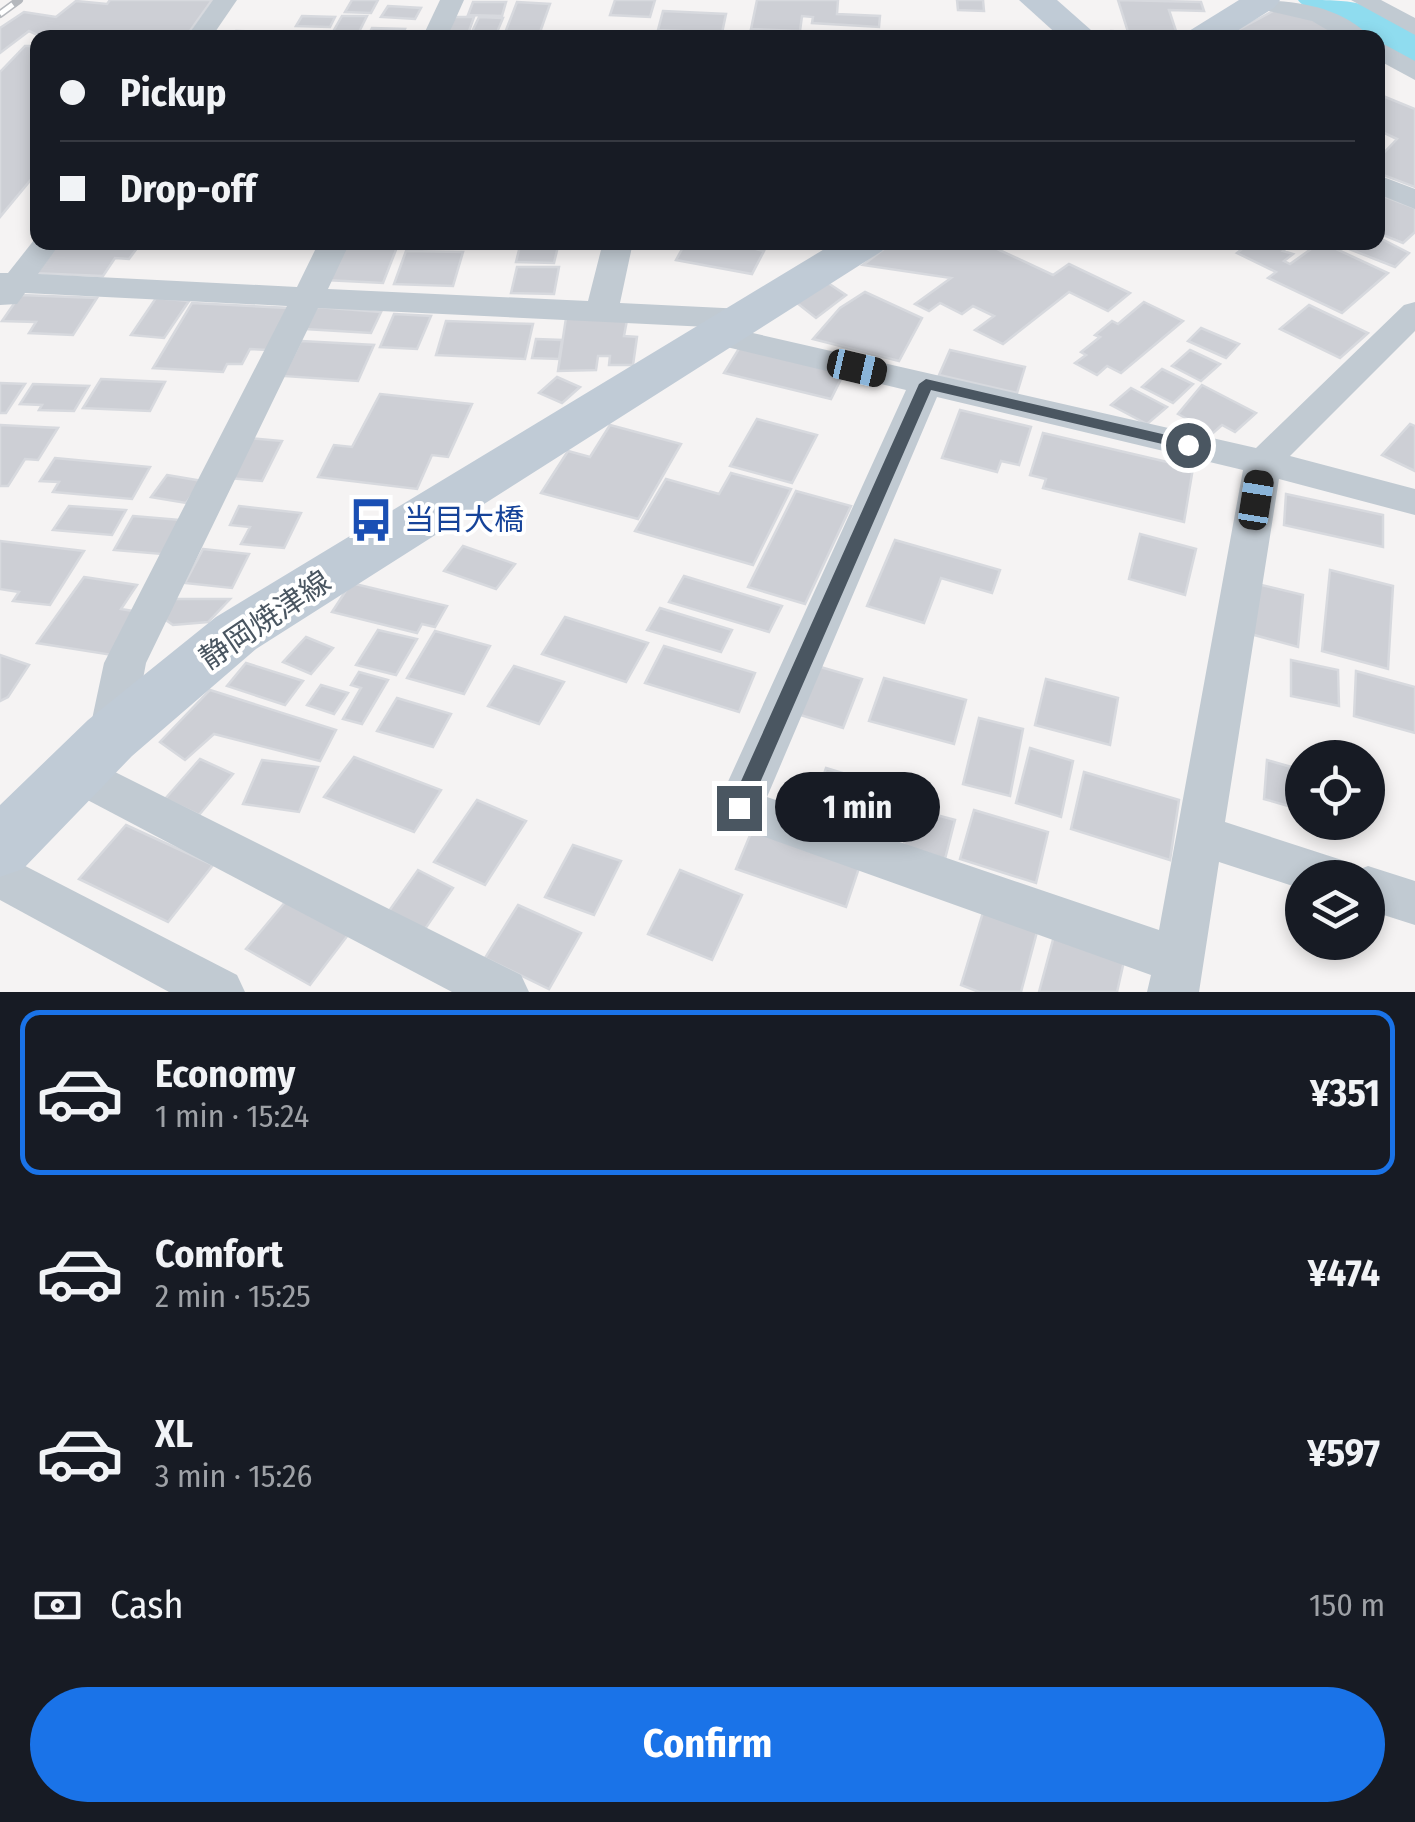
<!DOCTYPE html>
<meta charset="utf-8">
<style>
:root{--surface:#171b24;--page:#20242c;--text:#f1f3f6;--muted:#9ea1a6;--line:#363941;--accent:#1a73e8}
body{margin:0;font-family:"Fira Sans Condensed","Noto Sans JP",sans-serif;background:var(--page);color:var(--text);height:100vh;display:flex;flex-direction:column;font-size:38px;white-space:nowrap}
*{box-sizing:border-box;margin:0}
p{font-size:32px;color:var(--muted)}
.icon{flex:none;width:55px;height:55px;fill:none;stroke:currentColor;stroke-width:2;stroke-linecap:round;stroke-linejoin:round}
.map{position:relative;height:992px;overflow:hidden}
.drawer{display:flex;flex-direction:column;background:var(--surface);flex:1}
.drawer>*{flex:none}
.banner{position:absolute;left:30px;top:30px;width:1355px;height:220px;border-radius:20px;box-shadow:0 5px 15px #0003;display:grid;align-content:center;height:220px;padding:0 30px;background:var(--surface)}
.tools{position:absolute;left:1285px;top:740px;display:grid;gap:20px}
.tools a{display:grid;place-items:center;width:100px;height:100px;border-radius:50%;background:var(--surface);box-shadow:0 5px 15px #0003;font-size:50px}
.end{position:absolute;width:45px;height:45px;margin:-22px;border:12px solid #4a5661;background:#fff;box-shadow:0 0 0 5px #fff}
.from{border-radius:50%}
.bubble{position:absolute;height:70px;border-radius:35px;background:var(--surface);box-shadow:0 5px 15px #0003;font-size:32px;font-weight:700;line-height:70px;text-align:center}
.car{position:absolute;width:30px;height:60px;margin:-30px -15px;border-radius:12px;box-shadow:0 0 8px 2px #0007;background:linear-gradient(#222 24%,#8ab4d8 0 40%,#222 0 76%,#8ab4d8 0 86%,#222 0)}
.banner b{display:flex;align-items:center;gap:35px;height:95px;font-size:38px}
.banner b+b{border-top:2px solid var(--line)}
.banner i{width:25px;height:25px;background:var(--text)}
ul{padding:18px 0 0;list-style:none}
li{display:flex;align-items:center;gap:30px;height:165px;margin:0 20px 15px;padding:0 10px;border:5px solid transparent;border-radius:20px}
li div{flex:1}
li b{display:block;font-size:38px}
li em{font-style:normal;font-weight:700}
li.active{border-color:var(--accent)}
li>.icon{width:90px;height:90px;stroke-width:1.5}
.pay{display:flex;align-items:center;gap:25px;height:110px;padding:0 30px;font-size:38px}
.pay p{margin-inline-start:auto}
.cta{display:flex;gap:20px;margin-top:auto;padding:20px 30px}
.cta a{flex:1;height:115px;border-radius:60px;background:var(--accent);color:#fff;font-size:40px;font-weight:700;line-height:115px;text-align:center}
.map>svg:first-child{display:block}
</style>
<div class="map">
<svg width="1415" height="992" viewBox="0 0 1415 992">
<rect width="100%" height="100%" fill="#f5f3f3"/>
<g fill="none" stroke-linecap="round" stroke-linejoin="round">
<path fill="#8fdcef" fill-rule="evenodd" d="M1298 0C1357 0 1363 0 1415 29V63L1398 59 1378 45V38C1363 38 1306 12 1298 0Z"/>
</g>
<g fill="#cdcfd5" stroke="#d7d9de" stroke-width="2.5">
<polygon points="110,0 212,0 185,38 44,38 29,31 0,53 0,28 24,12 56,17 76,1 107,4"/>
<polygon points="352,0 378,0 371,13 345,12"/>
<polygon points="615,0 655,0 650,17 610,15"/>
<polygon points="757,0 838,0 837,14 880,16 879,27 812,23 813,17 802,16 800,31 751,29"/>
<polygon points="957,0 983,0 984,11 958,10"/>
<polygon points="1118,0 1201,2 1204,11 1169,10 1177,34 1114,38 1112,31 1128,32"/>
<polygon points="473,2 506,2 502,16 468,15"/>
<polygon points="517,2 550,4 538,38 503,38"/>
<polygon points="388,6 421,8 415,19 381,17"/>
<polygon points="1275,10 1307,17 1348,38 1223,38"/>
<polygon points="663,11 726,14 722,33 658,30"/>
<polygon points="302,16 335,17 330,27 296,26"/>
<polygon points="342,16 367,16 356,38 330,37"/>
<polygon points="454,17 474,17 468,34 448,33"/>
<polygon points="479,17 503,18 495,37 470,36"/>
<polygon points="372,28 405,29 401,38 367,38"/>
<polygon points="236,31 274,32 271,37 281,37 231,38"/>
<polygon points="25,46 38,46 38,171 0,217 0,72"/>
<polygon points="1378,94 1415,109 1415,187 1378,173 1378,159 1397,139 1378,130"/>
<polygon points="1378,194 1415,208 1415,232 1403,243 1378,233"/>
<polygon points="1378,237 1409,253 1395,267 1334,243 1378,242"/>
<polygon points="53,242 149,242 140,244 129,259 115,258 103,276 31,273"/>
<polygon points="342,242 399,242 383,283 326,280"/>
<polygon points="521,242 559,242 554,263 516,262"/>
<polygon points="686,242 728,242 764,251 752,274 676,260"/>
<polygon points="893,242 972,242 993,247 1053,275 1069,264 1130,293 1108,311 1069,292 1003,344 975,330 994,316 973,306 962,314 940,303 929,311 915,304 951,278 863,265"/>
<polygon points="1251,242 1294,242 1283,251 1293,254 1284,261 1290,264 1321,242 1388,273 1342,313 1268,278 1276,272 1237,253"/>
<polygon points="406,251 463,252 453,286 394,284"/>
<polygon points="517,267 559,267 554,294 511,293"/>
<polygon points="825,281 846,295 816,318 792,299"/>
<polygon points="865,292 922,318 899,361 813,339 840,308"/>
<polygon points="20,295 97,298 73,335 29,333 36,322 2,321"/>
<polygon points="156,298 189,301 164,338 131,335"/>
<polygon points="1144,302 1183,321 1121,373 1107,366 1097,375 1075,363 1086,355 1081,352 1100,337 1095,335 1112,321 1118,324"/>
<polygon points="192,303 288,308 267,350 250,349 242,364 227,364 223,372 153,368"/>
<polygon points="1309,305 1368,333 1340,358 1280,329"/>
<polygon points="317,307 381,312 371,333 306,329"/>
<polygon points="394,314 431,316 417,349 380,347"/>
<polygon points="566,318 627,320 624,336 637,337 633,365 609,365 610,356 598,356 596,370 558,371"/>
<polygon points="446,321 533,324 525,359 436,355"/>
<polygon points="1201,328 1239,344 1226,358 1188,341"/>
<polygon points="536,339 562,340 559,359 532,358"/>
<polygon points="301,341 374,345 358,381 283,376"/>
<polygon points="740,347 844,373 831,399 724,373"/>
<polygon points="950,350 1025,367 1017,393 939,375"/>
<polygon points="1190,350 1220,364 1201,381 1172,366"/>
<polygon points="1162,369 1193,384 1173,403 1142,387"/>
<polygon points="557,377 580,387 562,403 539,393"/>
<polygon points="101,379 165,382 150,411 83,408"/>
<polygon points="0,383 25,384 6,413 0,413"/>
<polygon points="33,384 89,386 74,411 39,410 42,405 20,404"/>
<polygon points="1202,385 1256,413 1235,432 1222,425 1213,433 1178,414"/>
<polygon points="1131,388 1167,407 1147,424 1111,405"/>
<polygon points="380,394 472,404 448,457 432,455 417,489 318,477 334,445 352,447"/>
<polygon points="960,410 1031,427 1019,465 1001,461 997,472 942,458"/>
<polygon points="757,419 817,435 792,483 730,466"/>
<polygon points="1410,424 1415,426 1415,471 1382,455"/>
<polygon points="0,425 58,428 38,460 25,459 8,486 0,486"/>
<polygon points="610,425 681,444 638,519 541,493 568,451 590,457"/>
<polygon points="1043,433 1193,468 1184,522 1043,488 1046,479 1030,475"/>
<polygon points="249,438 282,441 262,481 228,478"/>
<polygon points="55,458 150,467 132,499 53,492 59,482 40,481"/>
<polygon points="731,473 791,489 753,565 635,531 666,479 719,494"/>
<polygon points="167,475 202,481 186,503 151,497"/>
<polygon points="796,491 851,506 805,604 748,587"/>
<polygon points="1286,494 1383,515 1383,547 1284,525"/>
<polygon points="69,506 126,510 112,535 53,530"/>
<polygon points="239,506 301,513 284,548 241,544 250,527 230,525"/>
<polygon points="133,516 181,520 162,554 114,550"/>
<polygon points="1140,534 1196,549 1185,595 1129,579"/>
<polygon points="895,540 1000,570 992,593 941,578 924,623 867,606"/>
<polygon points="0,541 84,551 50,605 13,601 19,592 0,589"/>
<polygon points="463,546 515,564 496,589 444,571"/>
<polygon points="203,549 249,554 232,588 185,583"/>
<polygon points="1330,570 1393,586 1388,669 1322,651"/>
<polygon points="684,576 782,606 769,632 669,602"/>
<polygon points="84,577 137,585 121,609 139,612 112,655 37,643"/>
<polygon points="351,583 447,606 435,627 422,624 417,633 332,612"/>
<polygon points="1253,583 1303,595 1298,647 1247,633"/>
<polygon points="171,599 230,599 208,622 173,625 163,618"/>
<polygon points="660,608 732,630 721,652 647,630"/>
<polygon points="565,617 648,643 626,682 542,654"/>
<polygon points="378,630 417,639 396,675 356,665"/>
<polygon points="435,631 490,646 464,694 407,678"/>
<polygon points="306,637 333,648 311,674 283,662"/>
<polygon points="664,646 755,673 739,712 645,683"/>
<polygon points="0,655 29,665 8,697 0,701"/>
<polygon points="1291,660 1338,670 1339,706 1291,696"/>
<polygon points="246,663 303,681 285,705 227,686"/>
<polygon points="514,666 564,682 539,724 488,706"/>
<polygon points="817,666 862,679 843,728 797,714"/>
<polygon points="1356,671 1415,687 1415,733 1354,716"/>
<polygon points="359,672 388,680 362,724 343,719 361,688 351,685"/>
<polygon points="884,678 966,700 954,744 869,721"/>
<polygon points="1046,679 1118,698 1110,745 1035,725"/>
<polygon points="321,685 348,693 334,714 307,705"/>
<polygon points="210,690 336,730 320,761 214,734 185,760 160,742"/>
<polygon points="397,698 451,714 433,747 377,731"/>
<polygon points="979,718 1023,729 1010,796 963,784"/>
<polygon points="1030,748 1073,761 1061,817 1016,803"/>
<polygon points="354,757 441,790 414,832 324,797"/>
<polygon points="200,759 233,774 199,815 165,799"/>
<polygon points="262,760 318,767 299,812 243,804"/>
<polygon points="1267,760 1302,770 1302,810 1264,799"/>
<polygon points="826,768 902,791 888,835 811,812"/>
<polygon points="1084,772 1179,800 1170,860 1071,829"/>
<polygon points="477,800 526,821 485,885 434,862"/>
<polygon points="914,809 955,820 945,859 903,847"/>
<polygon points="974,810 1048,832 1036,883 960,859"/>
<polygon points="126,825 213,865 168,922 79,879"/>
<polygon points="753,828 860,865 846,907 736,869"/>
<polygon points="573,845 621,861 594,915 545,897"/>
<polygon points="418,870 453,888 425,929 389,911"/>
<polygon points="680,870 742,895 712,960 648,934"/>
<polygon points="286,901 348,935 310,985 246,949"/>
<polygon points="518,905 581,933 549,989 485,958"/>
<polygon points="984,909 1038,928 1021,992 979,992 961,985"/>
<polygon points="1054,936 1124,961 1117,992 1039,992"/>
</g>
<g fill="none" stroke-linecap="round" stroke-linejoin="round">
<g fill="#c1cad2" fill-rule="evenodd">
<polygon points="213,0 237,0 211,38 186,38"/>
<polygon points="440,0 464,0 447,38 422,38"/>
<path d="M1249 0C1291 0 1341 5 1371 38H1341L1312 21 1252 7Z"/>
<polygon points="1351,0 1381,0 1415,18 1415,35"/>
<polygon points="1378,41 1415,61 1415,80 1378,60"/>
<polygon points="1378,175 1415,189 1415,209 1378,194"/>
<path d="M38 235V242H61L38 274 297 287 319 242H350L328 289 588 301 603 242H633L620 303 744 309 756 312 760 319 756 326 735 329 1256 448 1404 305 1415 302V331L1290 456 1415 489V515L1279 479 1225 822 1351 863 1355 871 1368 866 1415 881V925L1368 910V878H1302V889L1219 862 1199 992H1147L1151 975 723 822 716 808 906 390 706 342 701 335 708 327 318 308 146 663 132 738 126 751 110 756 94 751 88 738 104 663 287 306 25 293 17 304 0 305V273H8ZM937 397 1243 470 1159 930 767 797Z"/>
<polygon points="75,752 521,975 529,992 452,992 59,785 52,771 59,757"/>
<polygon points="0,853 237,975 245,992 169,992 0,900"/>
</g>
<g fill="#c0cbd6" fill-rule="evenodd">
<polygon points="1019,0 1057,0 1100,38 1061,38"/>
<polygon points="1239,0 1280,0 1275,7 1226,38 1184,38 1189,31"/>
<polygon points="836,242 888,242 882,251 256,649 132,756 23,869 0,877 0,805 88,720 216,617"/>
</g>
<g stroke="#b5b8bd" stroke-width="8">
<polyline id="rail" points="0,14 19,0"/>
</g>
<use href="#rail" stroke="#fff" stroke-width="5" stroke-dasharray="16" stroke-linecap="butt"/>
</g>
<polygon fill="#4a5661" points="926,379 1188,440 1196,445 1188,450 931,390 749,808 739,817 732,814 729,808 919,384"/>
<defs>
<g id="bus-bare" transform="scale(3.45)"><path d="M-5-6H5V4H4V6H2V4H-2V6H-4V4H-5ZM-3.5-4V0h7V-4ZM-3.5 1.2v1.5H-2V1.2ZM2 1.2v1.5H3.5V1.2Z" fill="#1a4fb4" stroke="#fff" stroke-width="2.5" paint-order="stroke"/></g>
</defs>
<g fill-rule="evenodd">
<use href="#bus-bare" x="371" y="520"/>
</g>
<g text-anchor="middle" stroke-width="8" stroke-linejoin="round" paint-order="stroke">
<g font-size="30" fill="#164399" stroke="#fff" text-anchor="start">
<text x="404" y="530">当目大橋</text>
</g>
<g font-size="30" fill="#4a5661" stroke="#fff">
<text transform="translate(265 620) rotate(-34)" y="10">静岡焼津線</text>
</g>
</g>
</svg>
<div class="tools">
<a><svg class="icon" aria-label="locate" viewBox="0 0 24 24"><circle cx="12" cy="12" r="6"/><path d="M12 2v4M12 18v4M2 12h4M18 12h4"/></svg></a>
<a><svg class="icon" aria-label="layers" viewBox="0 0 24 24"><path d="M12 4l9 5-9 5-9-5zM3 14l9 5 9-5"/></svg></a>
</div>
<i class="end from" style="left:1188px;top:445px"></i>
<i class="end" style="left:739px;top:808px"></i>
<div class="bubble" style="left:775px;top:772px;width:165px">1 min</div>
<i class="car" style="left:857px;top:368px;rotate:103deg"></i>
<i class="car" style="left:1256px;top:500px;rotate:9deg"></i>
<div class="banner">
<b><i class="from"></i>Pickup</b>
<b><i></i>Drop-off</b>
</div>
</div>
<section class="drawer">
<ul>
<li class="active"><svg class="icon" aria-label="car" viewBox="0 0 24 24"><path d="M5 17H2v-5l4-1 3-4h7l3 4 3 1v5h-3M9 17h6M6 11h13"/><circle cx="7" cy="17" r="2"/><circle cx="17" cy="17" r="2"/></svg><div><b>Economy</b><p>1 min · 15:24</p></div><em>¥351</em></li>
<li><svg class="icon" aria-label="car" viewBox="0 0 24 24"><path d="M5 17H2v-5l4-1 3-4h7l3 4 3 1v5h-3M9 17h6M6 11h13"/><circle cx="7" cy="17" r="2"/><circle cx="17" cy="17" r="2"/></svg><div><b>Comfort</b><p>2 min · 15:25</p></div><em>¥474</em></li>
<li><svg class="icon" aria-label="car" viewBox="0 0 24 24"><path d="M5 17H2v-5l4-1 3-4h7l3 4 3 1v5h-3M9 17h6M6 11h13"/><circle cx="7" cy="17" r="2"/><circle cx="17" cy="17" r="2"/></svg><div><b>XL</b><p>3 min · 15:26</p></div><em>¥597</em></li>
</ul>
<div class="pay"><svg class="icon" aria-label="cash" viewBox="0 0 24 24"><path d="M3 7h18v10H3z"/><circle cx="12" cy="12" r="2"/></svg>Cash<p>150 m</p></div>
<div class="cta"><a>Confirm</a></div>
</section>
